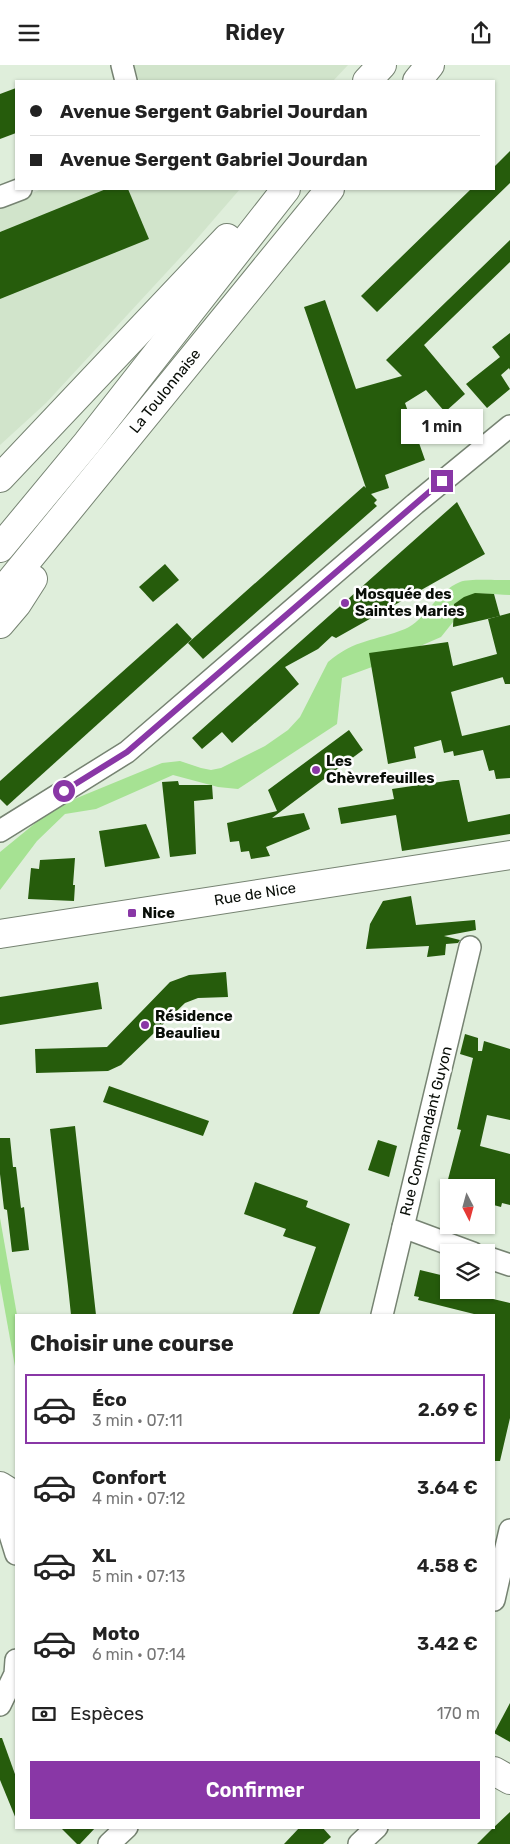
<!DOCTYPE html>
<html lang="fr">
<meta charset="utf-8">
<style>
:root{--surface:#fff;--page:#f6f6f6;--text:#222;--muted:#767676;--line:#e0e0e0;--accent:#8937a6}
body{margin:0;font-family:Rubik,sans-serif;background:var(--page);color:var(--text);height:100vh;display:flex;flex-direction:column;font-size:19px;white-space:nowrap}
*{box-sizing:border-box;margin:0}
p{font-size:16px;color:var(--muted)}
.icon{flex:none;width:28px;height:28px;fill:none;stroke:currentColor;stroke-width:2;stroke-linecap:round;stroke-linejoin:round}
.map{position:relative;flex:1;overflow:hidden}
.side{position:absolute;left:15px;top:1249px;width:480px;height:515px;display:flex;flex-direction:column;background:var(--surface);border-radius:0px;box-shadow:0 1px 4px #0004}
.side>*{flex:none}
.guide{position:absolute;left:15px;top:15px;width:480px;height:110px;border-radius:0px;box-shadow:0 1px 4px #0004;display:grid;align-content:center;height:110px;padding:0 15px;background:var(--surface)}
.needle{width:32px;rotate:174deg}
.buttons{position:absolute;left:440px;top:1114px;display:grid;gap:10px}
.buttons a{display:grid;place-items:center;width:55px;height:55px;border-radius:0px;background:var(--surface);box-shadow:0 1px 4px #0004;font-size:25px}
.end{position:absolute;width:22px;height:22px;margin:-11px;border:6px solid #8937a6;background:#fff;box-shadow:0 0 0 2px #fff}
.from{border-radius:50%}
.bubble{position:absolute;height:35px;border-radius:0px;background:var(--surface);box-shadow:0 1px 4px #0004;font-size:16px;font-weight:600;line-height:35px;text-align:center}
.guide b{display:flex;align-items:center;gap:18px;height:48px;font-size:19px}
.guide b+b{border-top:1px solid var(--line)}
.guide i{width:12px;height:12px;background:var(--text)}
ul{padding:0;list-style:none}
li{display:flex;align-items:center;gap:15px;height:70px;margin:0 10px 8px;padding:0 5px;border:2px solid transparent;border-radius:0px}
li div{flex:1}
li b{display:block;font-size:19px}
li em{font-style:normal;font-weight:600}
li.current{border-color:var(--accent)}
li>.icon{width:45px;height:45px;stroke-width:1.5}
h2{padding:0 15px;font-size:22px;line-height:60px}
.pay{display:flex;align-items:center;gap:12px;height:55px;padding:0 15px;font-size:19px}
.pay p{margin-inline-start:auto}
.action{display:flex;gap:10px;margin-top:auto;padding:10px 15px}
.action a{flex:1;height:58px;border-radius:0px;background:var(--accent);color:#fff;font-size:20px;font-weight:600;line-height:58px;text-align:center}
header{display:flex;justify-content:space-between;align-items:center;height:65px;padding:0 15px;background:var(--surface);font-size:22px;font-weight:600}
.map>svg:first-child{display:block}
</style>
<header><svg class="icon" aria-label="menu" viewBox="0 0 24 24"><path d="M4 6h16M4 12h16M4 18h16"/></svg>Ridey<svg class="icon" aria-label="share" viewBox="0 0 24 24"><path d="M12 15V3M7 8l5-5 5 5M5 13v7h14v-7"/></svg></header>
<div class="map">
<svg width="510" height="1779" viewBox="0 0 510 1779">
<rect width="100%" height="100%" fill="#dfeedb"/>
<g fill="#d1e4cb">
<polygon points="134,0 348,0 333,16 139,16"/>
<polygon points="42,124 240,124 189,183 46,338 0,380 0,141"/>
</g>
<g fill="#a6e293">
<path d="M498 515H510V530C487 529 473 525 454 539L453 557 441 572 372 602 342 613 337 659 238 724 218 722 173 710 96 744 65 749 37 776 0 825V787L55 742 162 698 180 696 201 703 211 705 221 703 265 681 288 665 300 652 328 597C355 574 375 576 405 564 425 556 437 526 460 517 468 514 488 515 498 515Z"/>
<polygon points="0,1153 17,1250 16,1307 0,1218"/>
</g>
<g fill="#265c0c">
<polygon points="16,23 16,68 0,74 0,29"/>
<polygon points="510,86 510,118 377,247 361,231 471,124 494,124 494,102"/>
<polygon points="106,124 128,124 149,174 0,234 0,167"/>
<polygon points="510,175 510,197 424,280 465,329 445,347 426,325 405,338 425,395 385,410 389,423 371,429 377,435 374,438 377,441 203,594 188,578 364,421 366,423 304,242 325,235 356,324 402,311 386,295"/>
<polygon points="510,268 510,305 509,303 501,310 510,324 487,343 466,319 500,292 492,282"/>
<polygon points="457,437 485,489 336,573 332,571 318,584 285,602 299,619 232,678 222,667 202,684 192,673"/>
<polygon points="165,499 179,515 153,537 139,522"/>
<polygon points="475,528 494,529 500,551 453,562 454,539 464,532"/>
<polygon points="510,548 510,619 505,619 502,610 503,612 451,627 462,671 510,660 510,713 496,714 494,705 489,706 483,685 454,691 453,686 444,688 441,675 414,682 416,693 388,699 369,588 448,577 453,601 497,589 488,554"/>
<polygon points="177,558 192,574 7,741 0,734 0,716"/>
<polygon points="349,665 363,685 272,753 304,748 310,764 266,782 270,791 251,794 249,786 241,787 239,776 230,777 227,758 277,746 268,725"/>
<polygon points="453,715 459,715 468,757 510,749 510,769 402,786 396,750 341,759 338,743 394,734 392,724"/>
<polygon points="178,716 179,720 212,720 213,734 194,736 196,789 170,792 162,717"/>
<polygon points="146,759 160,793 105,802 99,766"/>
<polygon points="75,793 73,820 75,820 74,836 28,834 31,803 39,804 40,795"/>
<polygon points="411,831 416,860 475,855 476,865 444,871 460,875 458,878 446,879 445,890 427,892 429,881 366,884 370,859 383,836"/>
<polygon points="226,907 228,932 198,933 185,938 121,1000 108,1006 36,1008 35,984 107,982 170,917 189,910"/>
<polygon points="98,917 102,944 0,960 0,932"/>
<polygon points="465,969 478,973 478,986 482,986 484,976 510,984 510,1055 487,1050 480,1081 510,1089 510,1140 502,1138 501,1142 486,1138 486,1122 446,1122 461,1065 457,1064 473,993 460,989"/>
<polygon points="109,1021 209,1056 203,1071 103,1037"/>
<polygon points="75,1061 96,1250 71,1250 68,1221 50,1064"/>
<polygon points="0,1073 10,1073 13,1102 16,1102 21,1143 24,1142 29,1185 12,1187 7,1145 4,1144 0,1109"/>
<polygon points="378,1075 397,1081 389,1112 368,1105"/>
<polygon points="255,1117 308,1136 306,1142 350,1159 319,1250 292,1250 316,1182 283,1171 286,1164 244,1149"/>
<polygon points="420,1205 449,1212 449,1225 455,1225 510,1238 510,1353 500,1396 494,1396 494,1250 478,1250 418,1235 419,1232 414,1231"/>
<polygon points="510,1638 510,1677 494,1668"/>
<polygon points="0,1673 2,1673 16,1712 16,1754 0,1715"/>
<polygon points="510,1747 510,1779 477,1779 492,1764"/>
<polygon points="60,1762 96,1762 80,1779 77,1779"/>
<polygon points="300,1762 322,1762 331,1772 323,1779 284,1779"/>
</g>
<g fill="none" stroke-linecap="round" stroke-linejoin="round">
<g stroke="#768372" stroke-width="24">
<g id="street">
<polyline points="122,0 126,16"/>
<polyline points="0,132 21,124"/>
<polyline points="0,766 127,687 415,439 510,361"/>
<polyline points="403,1162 473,1188"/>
<polyline points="486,1192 510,1200"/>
<polyline points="382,1250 470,882"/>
<polyline points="4,1450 16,1489"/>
<polyline points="494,1535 510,1465"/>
<polyline points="0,1640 15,1609 16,1595"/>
<polyline points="109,1779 127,1762"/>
<polyline points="359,1779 377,1762"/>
</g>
</g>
<g stroke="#768372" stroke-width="30">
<g id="secondary">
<polyline points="0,869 510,790"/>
<polyline points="0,1421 16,1431"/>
<polyline points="0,1448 16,1457"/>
<polyline points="494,1706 510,1715"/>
</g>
</g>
<g stroke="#768372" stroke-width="30">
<g id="highway">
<polyline points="367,16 382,0"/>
<polyline points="417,16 430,0"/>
<polyline points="0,413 227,173"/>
<polyline points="0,483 87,378 286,124"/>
<polyline points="0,529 330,124"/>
<polyline points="0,559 17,539 33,514"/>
</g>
</g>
<use href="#street" stroke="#fff" stroke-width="21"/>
<use href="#secondary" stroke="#fff" stroke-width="28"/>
<use href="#highway" stroke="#fff" stroke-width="28"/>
</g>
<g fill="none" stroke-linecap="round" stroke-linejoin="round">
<polyline stroke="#8937a6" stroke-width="6" points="64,726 127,687 442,416"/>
</g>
<g fill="#8937a6" stroke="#fff" stroke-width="2">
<circle cx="345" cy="538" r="5"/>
<circle cx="316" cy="705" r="5"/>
<rect x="127" y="843" width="10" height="10" rx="2.5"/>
<circle cx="145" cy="960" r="5"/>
</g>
<g text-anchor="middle" stroke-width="5" stroke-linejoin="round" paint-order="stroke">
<g font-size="15" fill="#090e08" stroke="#fff">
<text transform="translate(165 326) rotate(-51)" y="5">La Toulonnaise</text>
<text transform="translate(255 829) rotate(-9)" y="5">Rue de Nice</text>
<text transform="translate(426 1066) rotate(-76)" y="5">Rue Commandant Guyon</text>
</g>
<g font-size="15" font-weight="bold" fill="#090e08" stroke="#fff" text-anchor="start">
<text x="355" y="534">Mosquée des<tspan x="355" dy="17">Saintes Maries</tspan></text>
<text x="326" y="701">Les<tspan x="326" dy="17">Chèvrefeuilles</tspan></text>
<text x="142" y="853">Nice</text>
<text x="155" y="956">Résidence<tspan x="155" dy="17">Beaulieu</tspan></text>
</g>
</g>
</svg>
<div class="buttons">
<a><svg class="needle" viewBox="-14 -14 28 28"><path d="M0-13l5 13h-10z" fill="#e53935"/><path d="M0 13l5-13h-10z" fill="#767676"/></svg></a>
<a><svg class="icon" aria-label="layers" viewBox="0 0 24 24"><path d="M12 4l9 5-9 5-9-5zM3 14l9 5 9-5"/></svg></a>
</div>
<i class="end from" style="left:64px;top:726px"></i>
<i class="end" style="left:442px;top:416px"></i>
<div class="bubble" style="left:401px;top:344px;width:82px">1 min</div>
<div class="guide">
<b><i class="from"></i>Avenue Sergent Gabriel Jourdan</b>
<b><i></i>Avenue Sergent Gabriel Jourdan</b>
</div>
<section class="side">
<h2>Choisir une course</h2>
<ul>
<li class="current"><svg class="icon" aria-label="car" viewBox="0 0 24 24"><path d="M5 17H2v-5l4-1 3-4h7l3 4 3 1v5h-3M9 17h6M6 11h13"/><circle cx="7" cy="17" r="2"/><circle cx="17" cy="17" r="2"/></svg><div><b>Éco</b><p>3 min · 07:11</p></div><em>2.69 €</em></li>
<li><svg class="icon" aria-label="car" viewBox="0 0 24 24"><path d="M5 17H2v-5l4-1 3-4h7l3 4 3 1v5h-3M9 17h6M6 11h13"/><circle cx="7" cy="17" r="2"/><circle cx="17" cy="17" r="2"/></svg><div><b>Confort</b><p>4 min · 07:12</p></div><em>3.64 €</em></li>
<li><svg class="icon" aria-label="car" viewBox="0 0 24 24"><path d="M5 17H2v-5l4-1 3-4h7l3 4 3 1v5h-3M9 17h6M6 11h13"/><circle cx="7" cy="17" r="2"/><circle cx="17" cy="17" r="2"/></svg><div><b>XL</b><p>5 min · 07:13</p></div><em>4.58 €</em></li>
<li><svg class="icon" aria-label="car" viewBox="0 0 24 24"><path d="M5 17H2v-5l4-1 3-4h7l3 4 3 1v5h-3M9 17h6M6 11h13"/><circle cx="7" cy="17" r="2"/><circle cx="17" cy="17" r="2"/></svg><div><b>Moto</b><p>6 min · 07:14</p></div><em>3.42 €</em></li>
</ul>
<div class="pay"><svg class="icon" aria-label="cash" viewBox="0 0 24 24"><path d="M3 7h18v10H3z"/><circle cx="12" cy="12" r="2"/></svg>Espèces<p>170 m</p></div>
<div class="action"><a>Confirmer</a></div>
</section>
</div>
